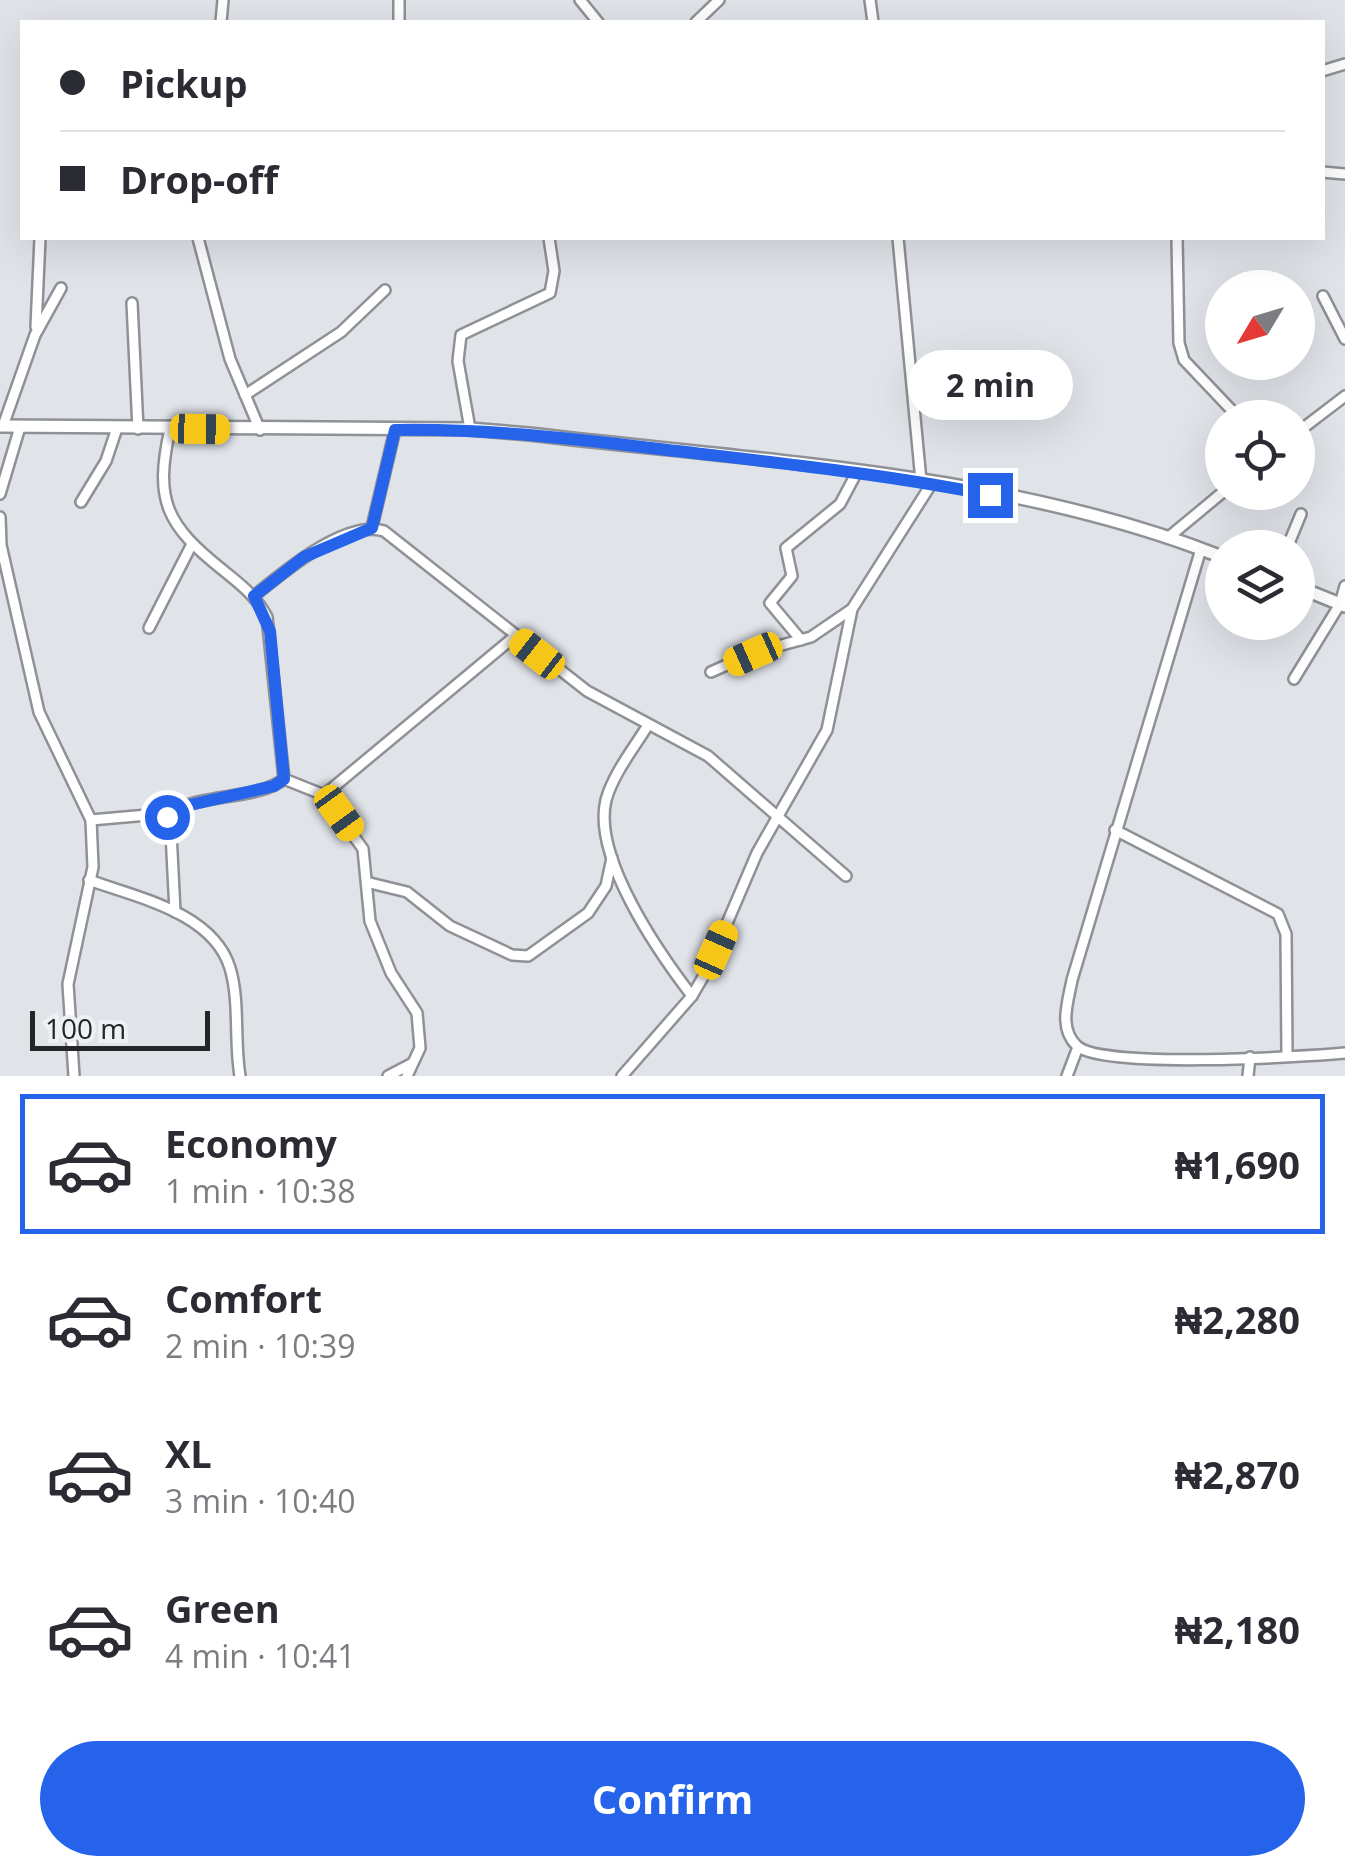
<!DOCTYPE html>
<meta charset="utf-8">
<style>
:root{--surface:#fff;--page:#f7f7f7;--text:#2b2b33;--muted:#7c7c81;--line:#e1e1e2;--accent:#2563eb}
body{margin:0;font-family:"Open Sans",sans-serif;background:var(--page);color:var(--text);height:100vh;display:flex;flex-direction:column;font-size:38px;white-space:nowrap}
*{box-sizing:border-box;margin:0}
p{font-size:32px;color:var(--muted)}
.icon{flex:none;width:55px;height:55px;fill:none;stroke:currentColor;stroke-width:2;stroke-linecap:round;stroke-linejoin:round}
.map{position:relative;height:1076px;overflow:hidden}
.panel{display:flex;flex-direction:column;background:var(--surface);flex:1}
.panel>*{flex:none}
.banner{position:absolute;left:20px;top:20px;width:1305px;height:220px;border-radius:0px;box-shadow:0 10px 40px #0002;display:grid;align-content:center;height:220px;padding:0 40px;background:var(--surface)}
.needle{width:65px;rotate:232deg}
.tools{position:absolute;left:1205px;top:270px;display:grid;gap:20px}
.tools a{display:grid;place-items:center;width:110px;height:110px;border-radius:50%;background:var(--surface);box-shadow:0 10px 40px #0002;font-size:50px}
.scale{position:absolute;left:30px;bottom:25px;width:180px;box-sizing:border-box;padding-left:10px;border:5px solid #242526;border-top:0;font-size:28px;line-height:35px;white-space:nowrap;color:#242526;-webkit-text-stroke:8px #eef0f5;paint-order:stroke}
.end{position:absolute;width:45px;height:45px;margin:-22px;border:12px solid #2563eb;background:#fff;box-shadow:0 0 0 5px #fff}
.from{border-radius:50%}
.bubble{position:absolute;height:70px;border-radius:35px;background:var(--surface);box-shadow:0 10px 40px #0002;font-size:32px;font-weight:700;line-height:70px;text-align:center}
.car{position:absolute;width:30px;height:60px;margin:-30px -15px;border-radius:12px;box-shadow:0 0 8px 2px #0007;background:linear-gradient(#f5c518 24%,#345 0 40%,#f5c518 0 76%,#345 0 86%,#f5c518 0)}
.banner b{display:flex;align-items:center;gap:35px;height:95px;font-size:38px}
.banner b+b{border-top:2px solid var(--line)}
.banner i{width:25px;height:25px;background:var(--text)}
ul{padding:18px 0 0;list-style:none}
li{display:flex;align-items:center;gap:30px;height:140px;margin:0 20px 15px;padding:0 20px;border:5px solid transparent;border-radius:0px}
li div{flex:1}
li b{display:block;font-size:38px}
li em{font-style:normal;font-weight:700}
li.selected{border-color:var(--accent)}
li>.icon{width:90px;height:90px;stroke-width:1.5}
.button{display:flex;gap:20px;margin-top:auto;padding:20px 40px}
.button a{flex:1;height:115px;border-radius:60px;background:var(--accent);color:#fff;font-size:40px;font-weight:700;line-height:115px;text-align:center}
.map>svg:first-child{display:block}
</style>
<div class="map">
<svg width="1345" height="1076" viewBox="0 0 1345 1076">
<rect width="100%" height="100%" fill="#e0e3e8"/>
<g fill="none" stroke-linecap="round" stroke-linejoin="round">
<g stroke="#8f9196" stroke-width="14">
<g id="minor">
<polyline points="399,0 399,22"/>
<polyline points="580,0 598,22"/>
<polyline points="870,0 873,22"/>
<polyline points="221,22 223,0"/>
<polyline points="696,22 719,0"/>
<polyline points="1322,71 1345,64"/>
<polyline points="1322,172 1345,174"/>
<polyline points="198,238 230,359 260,430"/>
<polyline points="898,238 921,481"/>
<polyline points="1177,238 1179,343 1184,360 1239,418"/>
<polyline points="1323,296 1345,339"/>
<polyline points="132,303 138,429"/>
<polyline points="36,327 40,238"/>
<polyline points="245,395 341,332 385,290"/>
<polyline points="3,426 35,335 61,288"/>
<path d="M170 429C154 501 166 525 224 571 241 585 256 596 267 617L284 779"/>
<polyline points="470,429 458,361 461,335 550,293 554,271 549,238"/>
<polyline points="1298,432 1345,396"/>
<polyline points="0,494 20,427"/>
<polyline points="81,502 106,461 117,428"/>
<polyline points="0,517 1,545 39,712 91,820 93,867 68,984 74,1076"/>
<polyline points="372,527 395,430"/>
<polyline points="1170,536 1223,492"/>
<polyline points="1287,548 1301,514"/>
<path d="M1201 549 1072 980C1068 1002 1058 1028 1077 1046 1103 1069 1302 1057 1345 1053"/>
<path d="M254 596C283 572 346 519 384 531L587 691 708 756 846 876"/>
<polyline points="149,628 192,544"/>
<polyline points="801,640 770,603 792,576 786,548 840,504 857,472"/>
<polyline points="711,672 753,653 811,637 852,609"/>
<polyline points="1294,679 1340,604 1345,586"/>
<path d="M648 725C634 748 613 774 606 800 592 857 659 953 692 996"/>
<polyline points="324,795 514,637"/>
<polyline points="91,820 170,813"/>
<polyline points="1115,830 1278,914 1286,934 1287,1056"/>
<path d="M89 880C135 897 213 912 230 968 240 1001 234 1041 240 1076"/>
<polyline points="370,883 407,892 450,926 512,955 528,956 588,913 606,886 612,858"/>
<path d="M175 912 170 813C201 793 258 800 284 779L324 795 363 849 370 921 391 973 417 1013 420 1048 407 1076"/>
<polyline points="388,1076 411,1064"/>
<polyline points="622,1076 692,996 707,970 757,853 827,730 852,609 932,483"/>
<polyline points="1067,1076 1078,1047"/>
<polyline points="1248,1076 1250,1057"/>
</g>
</g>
<g stroke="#8f9196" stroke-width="16">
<g id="tertiary">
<path d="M0 426 470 429 529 434C757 461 1008 472 1222 557"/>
<polyline points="1298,587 1345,606"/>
</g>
</g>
<use href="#minor" stroke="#fff" stroke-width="9"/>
<use href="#tertiary" stroke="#fff" stroke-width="11"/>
</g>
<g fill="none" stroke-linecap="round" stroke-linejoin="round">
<path stroke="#2563eb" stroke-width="12" d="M167 817 176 808 274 786 284 779 270 631 254 596 304 557 372 528 395 430C493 428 589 441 686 452 787 464 889 475 990 495"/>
</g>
</svg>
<div class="tools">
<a><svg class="needle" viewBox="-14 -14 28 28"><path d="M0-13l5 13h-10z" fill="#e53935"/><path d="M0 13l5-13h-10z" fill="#7c7c81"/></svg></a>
<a><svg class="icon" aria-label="locate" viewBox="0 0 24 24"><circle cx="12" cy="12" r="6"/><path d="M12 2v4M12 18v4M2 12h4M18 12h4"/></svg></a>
<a><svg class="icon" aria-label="layers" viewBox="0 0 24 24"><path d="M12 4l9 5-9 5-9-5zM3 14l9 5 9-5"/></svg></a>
</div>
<div class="scale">100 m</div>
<i class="end from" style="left:167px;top:817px"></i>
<i class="end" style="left:990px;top:495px"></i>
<div class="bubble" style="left:908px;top:350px;width:165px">2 min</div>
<i class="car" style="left:200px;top:429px;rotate:91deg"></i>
<i class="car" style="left:537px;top:654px;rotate:308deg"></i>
<i class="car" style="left:753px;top:654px;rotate:246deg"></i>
<i class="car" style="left:339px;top:813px;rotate:144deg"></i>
<i class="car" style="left:716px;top:950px;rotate:24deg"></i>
<div class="banner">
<b><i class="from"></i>Pickup</b>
<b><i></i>Drop-off</b>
</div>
</div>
<section class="panel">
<ul>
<li class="selected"><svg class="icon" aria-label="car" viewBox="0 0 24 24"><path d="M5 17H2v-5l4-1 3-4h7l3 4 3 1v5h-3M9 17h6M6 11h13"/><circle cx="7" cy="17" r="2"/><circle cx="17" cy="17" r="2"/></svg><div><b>Economy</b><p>1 min · 10:38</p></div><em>₦1,690</em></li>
<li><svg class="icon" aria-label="car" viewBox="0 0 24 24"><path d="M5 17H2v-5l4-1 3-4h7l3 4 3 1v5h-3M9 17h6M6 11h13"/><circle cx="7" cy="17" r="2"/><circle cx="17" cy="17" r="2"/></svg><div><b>Comfort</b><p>2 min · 10:39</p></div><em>₦2,280</em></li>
<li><svg class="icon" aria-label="car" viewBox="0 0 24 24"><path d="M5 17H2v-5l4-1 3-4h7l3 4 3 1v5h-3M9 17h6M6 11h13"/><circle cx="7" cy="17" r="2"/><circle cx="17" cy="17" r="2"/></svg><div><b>XL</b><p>3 min · 10:40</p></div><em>₦2,870</em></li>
<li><svg class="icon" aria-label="car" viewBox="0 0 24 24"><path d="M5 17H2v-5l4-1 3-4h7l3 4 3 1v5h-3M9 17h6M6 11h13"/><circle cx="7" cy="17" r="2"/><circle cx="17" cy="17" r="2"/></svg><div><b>Green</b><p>4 min · 10:41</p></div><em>₦2,180</em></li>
</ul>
<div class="button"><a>Confirm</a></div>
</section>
